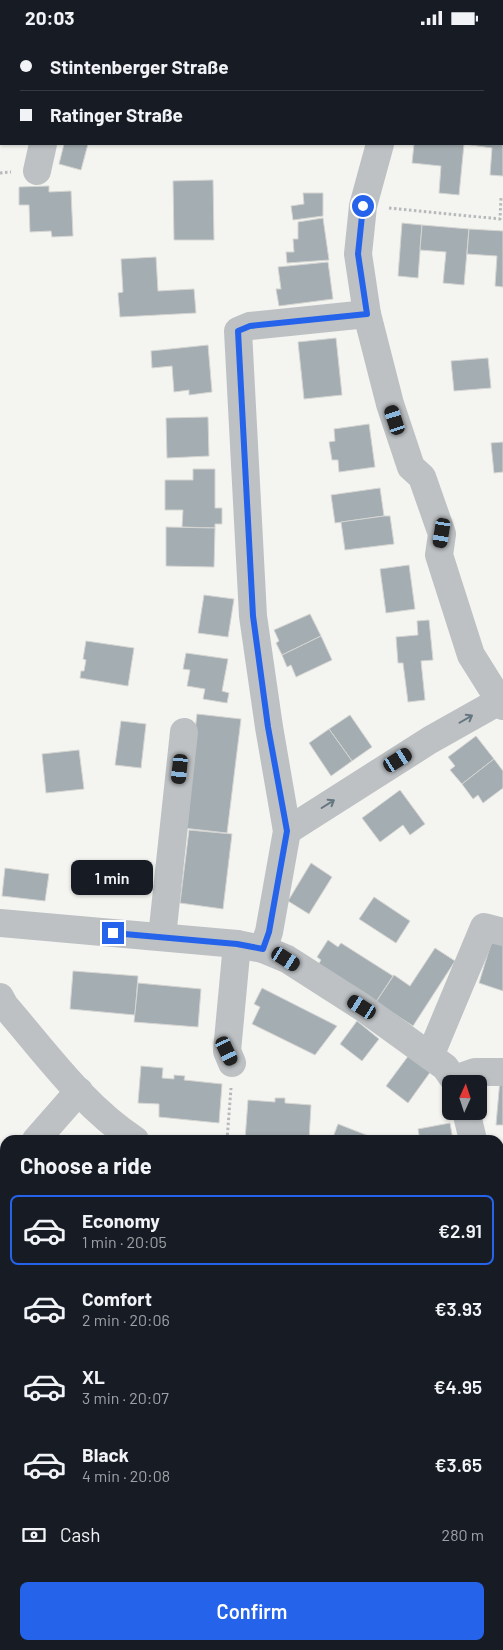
<!DOCTYPE html>
<meta charset="utf-8">
<style>
:root{--surface:#171b24;--page:#20242c;--text:#f1f3f6;--muted:#9ea1a6;--line:#363941;--accent:#2563eb}
body{margin:0;font-family:Barlow,sans-serif;background:var(--page);color:var(--text);height:100vh;display:flex;flex-direction:column;font-size:19px;white-space:nowrap}
*{box-sizing:border-box;margin:0}
p{font-size:16px;color:var(--muted)}
.icon{flex:none;width:28px;height:28px;fill:none;stroke:currentColor;stroke-width:2;stroke-linecap:round;stroke-linejoin:round}
.map{position:relative;flex:1;overflow:hidden}
.details{position:absolute;left:0px;top:1100px;width:504px;height:515px;display:flex;flex-direction:column;background:var(--surface);border-radius:15px 15px 0 0;box-shadow:0 1px 4px #0004}
.details>*{flex:none}
.guide{position:absolute;left:0px;top:0px;width:504px;height:110px;box-shadow:0 1px 4px #0004;display:grid;align-content:center;height:110px;padding:0 20px;background:var(--surface)}
.needle{width:32px;rotate:3deg}
.fabs{position:absolute;left:442px;top:1040px;display:grid;gap:10px}
.fabs a{display:grid;place-items:center;width:45px;height:45px;border-radius:8px;background:var(--surface);box-shadow:0 1px 4px #0004;font-size:25px}
.end{position:absolute;width:22px;height:22px;margin:-11px;border:6px solid #2563eb;background:#fff;box-shadow:0 0 0 2px #fff}
.from{border-radius:50%}
.bubble{position:absolute;height:35px;border-radius:8px;background:var(--surface);box-shadow:0 1px 4px #0004;font-size:16px;font-weight:600;line-height:35px;text-align:center}
.car{position:absolute;width:15px;height:30px;margin:-15px -8px;border-radius:6px;box-shadow:0 0 4px 1px #0007;background:linear-gradient(#222 24%,#8ab4d8 0 40%,#222 0 76%,#8ab4d8 0 86%,#222 0)}
.guide b{display:flex;align-items:center;gap:18px;height:48px;font-size:19px}
.guide b+b{border-top:1px solid var(--line)}
.guide i{width:12px;height:12px;background:var(--text)}
ul{padding:0;list-style:none}
li{display:flex;align-items:center;gap:15px;height:70px;margin:0 10px 8px;padding:0 10px;border:2px solid transparent;border-radius:8px}
li div{flex:1}
li b{display:block;font-size:19px}
li em{font-style:normal;font-weight:600}
li.active{border-color:var(--accent)}
li>.icon{width:45px;height:45px;stroke-width:1.5}
h2{padding:0 20px;font-size:22px;line-height:60px}
.pay{display:flex;align-items:center;gap:12px;height:55px;padding:0 20px;font-size:19px}
.pay p{margin-inline-start:auto}
.action{display:flex;gap:10px;margin-top:auto;padding:10px 20px}
.action a{flex:1;height:58px;border-radius:8px;background:var(--accent);color:#fff;font-size:20px;font-weight:600;line-height:58px;text-align:center}
.status{display:flex;justify-content:space-between;align-items:center;height:35px;padding:0 25px;background:var(--surface);direction:ltr}
.status svg{height:14px;fill:currentColor}
.map>svg:first-child{display:block}
</style>
<div class="status"><b>20:03</b><svg viewBox="0 0 49 12"><path d="M0 12V9h3v3zM5 12V6h3v6zM10 12V3h3v9zM15 12V0h3v12zM26 1h20v11H26zM47 4h2v5h-2z"/></svg></div>
<div class="map">
<svg width="503" height="1615" viewBox="0 0 503 1615">
<rect width="100%" height="100%" fill="#f4f4f0"/>
<g fill="#d4d9d0">
<rect x="0" y="1324" width="5" height="88"/>
<polygon points="499,1579 503,1583 503,1615 472,1615 469,1610 499,1610"/>
<polygon points="250,1610 317,1610 317,1615 246,1615"/>
</g>
<g fill="#a4adb1" stroke="#d5d5d3">
<polygon points="0,0 26,0 1,1 1,25"/>
<polygon points="0,25 1,25 1,84 0,83"/>
<polygon points="503,82 503,141 490,140 492,113 464,109 502,109"/>
<polygon points="64,109 88,109 81,135 59,129"/>
<polygon points="414,109 464,109 459,160 439,158 441,131 412,128"/>
<polygon points="213,145 214,205 174,205 173,146"/>
<polygon points="49,151 49,157 71,156 73,201 52,202 51,196 30,197 29,170 19,170 19,152"/>
<polygon points="303,158 323,158 323,181 293,185 291,171 304,169"/>
<polygon points="323,183 329,225 287,228 286,217 294,217 293,204 298,204 298,187"/>
<polygon points="402,188 422,190 418,243 398,241"/>
<polygon points="422,190 469,194 464,250 443,248 446,217 420,215"/>
<polygon points="469,194 503,196 503,252 495,251 497,221 467,219"/>
<polygon points="156,222 158,256 194,254 196,278 120,282 118,258 123,257 121,224"/>
<polygon points="328,227 333,264 279,271 276,254 281,254 278,232"/>
<polygon points="336,303 342,360 304,364 298,307"/>
<polygon points="208,310 212,357 189,360 189,355 174,357 172,331 152,333 151,316"/>
<polygon points="488,323 491,353 454,356 451,326"/>
<polygon points="208,382 209,421 167,423 166,383"/>
<polygon points="369,389 375,432 339,437 338,425 332,425 329,407 335,406 334,394"/>
<polygon points="503,407 503,437 494,438 491,408"/>
<polygon points="193,434 215,434 215,473 222,473 222,489 215,489 215,493 182,492 183,475 165,475 165,445 193,445"/>
<polygon points="380,453 384,481 335,488 331,460"/>
<polygon points="384,481 390,481 394,509 345,515 341,487"/>
<polygon points="166,492 215,493 214,532 166,531"/>
<polygon points="409,530 415,574 386,578 380,534"/>
<polygon points="204,560 234,564 228,602 198,598"/>
<polygon points="310,579 321,601 282,620 276,608 279,606 274,595"/>
<polygon points="429,585 433,625 421,626 425,665 408,667 403,628 398,628 396,602 418,600 417,586"/>
<polygon points="321,601 332,625 296,642 291,630 287,632 282,620"/>
<polygon points="86,606 134,613 128,651 80,643 81,636 84,636 86,625 83,624"/>
<polygon points="186,618 228,624 222,656 229,658 227,668 203,664 205,654 187,651 190,635 183,634"/>
<polygon points="197,679 241,684 227,798 183,793"/>
<polygon points="350,680 372,712 352,726 329,694"/>
<polygon points="121,686 146,689 141,733 115,730"/>
<polygon points="329,694 352,726 331,741 309,708"/>
<polygon points="476,701 494,724 462,749 450,735 455,731 448,722"/>
<polygon points="79,715 84,754 46,758 42,719"/>
<polygon points="494,724 503,736 503,753 483,768 478,760 473,764 462,749"/>
<polygon points="400,755 425,789 410,800 403,790 380,807 362,783"/>
<polygon points="189,795 232,799 223,874 180,868"/>
<polygon points="97,828 130,834 126,858 93,851"/>
<polygon points="311,828 332,842 309,879 288,866"/>
<polygon points="5,833 49,839 45,866 2,861"/>
<polygon points="374,862 410,886 396,908 359,884"/>
<polygon points="328,905 338,912 341,908 393,941 376,967 318,930 321,925 317,922"/>
<polygon points="492,905 503,909 503,956 479,948"/>
<polygon points="435,913 455,926 413,991 376,967 394,940 410,951"/>
<polygon points="73,936 138,941 135,980 70,974"/>
<polygon points="138,948 201,954 198,992 134,987"/>
<polygon points="262,953 337,991 315,1020 252,989 260,972 254,969"/>
<polygon points="357,986 379,1004 362,1026 340,1009"/>
<polygon points="409,1020 431,1036 408,1068 386,1051"/>
<polygon points="141,1031 163,1033 162,1043 174,1044 174,1040 185,1041 184,1045 222,1049 219,1088 159,1082 159,1069 138,1068"/>
<polygon points="500,1044 503,1044 503,1090 496,1090"/>
<polygon points="275,1063 285,1063 285,1068 311,1070 309,1105 245,1105 248,1065 275,1067"/>
<polygon points="450,1088 453,1105 420,1105 418,1094"/>
<polygon points="338,1089 379,1105 332,1105"/>
<rect x="0" y="1266" width="5" height="24"/>
<polygon points="0,1290 5,1290 5,1313 0,1312"/>
<polygon points="499,1375 503,1379 503,1458 499,1463"/>
<rect x="0" y="1438" width="5" height="49"/>
<rect x="0" y="1551" width="5" height="44"/>
</g>
<g fill="none" stroke-linecap="round" stroke-linejoin="round">
<g stroke="#b7babc" stroke-width="3" stroke-dasharray="2.5 2.5" stroke-linecap="butt">
<polyline points="0,138 11,137"/>
<polyline points="389,173 500,184 501,163 503,163"/>
<polyline points="227,1105 231,1053"/>
<polyline points="499,1268 503,1264"/>
<polyline points="499,1599 503,1603"/>
<polyline points="397,1615 397,1610"/>
</g>
<g stroke="#bdc1c4" stroke-width="28">
<polyline points="59,1 59,0"/>
<polyline points="439,1 440,0"/>
<polyline points="380,109 363,171 358,219 367,279 390,369 411,432 422,442 442,499 439,520 471,620 503,671"/>
<polyline points="37,136 43,109"/>
<polyline points="287,796 430,705 503,664"/>
<polyline points="0,888 237,909 263,914 287,924 362,972 445,1032 457,1049"/>
<polyline points="162,902 184,697"/>
<polyline points="263,914 269,897 287,796 269,692 253,581 238,296 250,291 367,279"/>
<path d="M0 962 5 971C45 1017 83 1071 135 1105"/>
<polyline points="430,1021 484,892 503,897"/>
<polyline points="232,1028 227,1016 237,909"/>
<polyline points="455,1044 475,1037 503,1037"/>
<polyline points="466,1076 473,1105"/>
<polyline points="36,1105 79,1056"/>
<polyline points="0,1147 5,1141"/>
<polyline points="499,1184 503,1192"/>
<polyline points="0,1423 5,1423"/>
<polyline points="107,1615 107,1610"/>
</g>
</g>
<defs><path id="oneway-shaft" d="M-6 0H5M1.5-3L5.5 0L1.5 3" fill="none" stroke-width="1.6" stroke-linecap="round" stroke-linejoin="round" transform="scale(1.25)"/></defs>
<g stroke="#647680">
<use href="#oneway-shaft" transform="translate(466 684) rotate(-30)"/>
<use href="#oneway-shaft" transform="translate(328 769) rotate(-32)"/>
</g>
<g fill="none" stroke-linecap="round" stroke-linejoin="round">
<polyline stroke="#2563eb" stroke-width="6" points="113,898 237,909 263,914 269,897 287,796 268,692 253,581 238,296 250,291 367,279 358,219 363,171"/>
</g>
</svg>
<div class="fabs">
<a><svg class="needle" viewBox="-14 -14 28 28"><path d="M0-13l5 13h-10z" fill="#e53935"/><path d="M0 13l5-13h-10z" fill="#9ea1a6"/></svg></a>
</div>
<i class="end from" style="left:363px;top:171px"></i>
<i class="end" style="left:113px;top:898px"></i>
<div class="bubble" style="left:71px;top:825px;width:82px">1 min</div>
<i class="car" style="left:395px;top:385px;rotate:342deg"></i>
<i class="car" style="left:442px;top:498px;rotate:189deg"></i>
<i class="car" style="left:398px;top:725px;rotate:58deg"></i>
<i class="car" style="left:180px;top:734px;rotate:186deg"></i>
<i class="car" style="left:286px;top:924px;rotate:122deg"></i>
<i class="car" style="left:362px;top:972px;rotate:302deg"></i>
<i class="car" style="left:227px;top:1016px;rotate:155deg"></i>
<div class="guide">
<b><i class="from"></i>Stintenberger Straße</b>
<b><i></i>Ratinger Straße</b>
</div>
<section class="details">
<h2>Choose a ride</h2>
<ul>
<li class="active"><svg class="icon" aria-label="car" viewBox="0 0 24 24"><path d="M5 17H2v-5l4-1 3-4h7l3 4 3 1v5h-3M9 17h6M6 11h13"/><circle cx="7" cy="17" r="2"/><circle cx="17" cy="17" r="2"/></svg><div><b>Economy</b><p>1 min · 20:05</p></div><em>€2.91</em></li>
<li><svg class="icon" aria-label="car" viewBox="0 0 24 24"><path d="M5 17H2v-5l4-1 3-4h7l3 4 3 1v5h-3M9 17h6M6 11h13"/><circle cx="7" cy="17" r="2"/><circle cx="17" cy="17" r="2"/></svg><div><b>Comfort</b><p>2 min · 20:06</p></div><em>€3.93</em></li>
<li><svg class="icon" aria-label="car" viewBox="0 0 24 24"><path d="M5 17H2v-5l4-1 3-4h7l3 4 3 1v5h-3M9 17h6M6 11h13"/><circle cx="7" cy="17" r="2"/><circle cx="17" cy="17" r="2"/></svg><div><b>XL</b><p>3 min · 20:07</p></div><em>€4.95</em></li>
<li><svg class="icon" aria-label="car" viewBox="0 0 24 24"><path d="M5 17H2v-5l4-1 3-4h7l3 4 3 1v5h-3M9 17h6M6 11h13"/><circle cx="7" cy="17" r="2"/><circle cx="17" cy="17" r="2"/></svg><div><b>Black</b><p>4 min · 20:08</p></div><em>€3.65</em></li>
</ul>
<div class="pay"><svg class="icon" aria-label="cash" viewBox="0 0 24 24"><path d="M3 7h18v10H3z"/><circle cx="12" cy="12" r="2"/></svg>Cash<p>280 m</p></div>
<div class="action"><a>Confirm</a></div>
</section>
</div>
